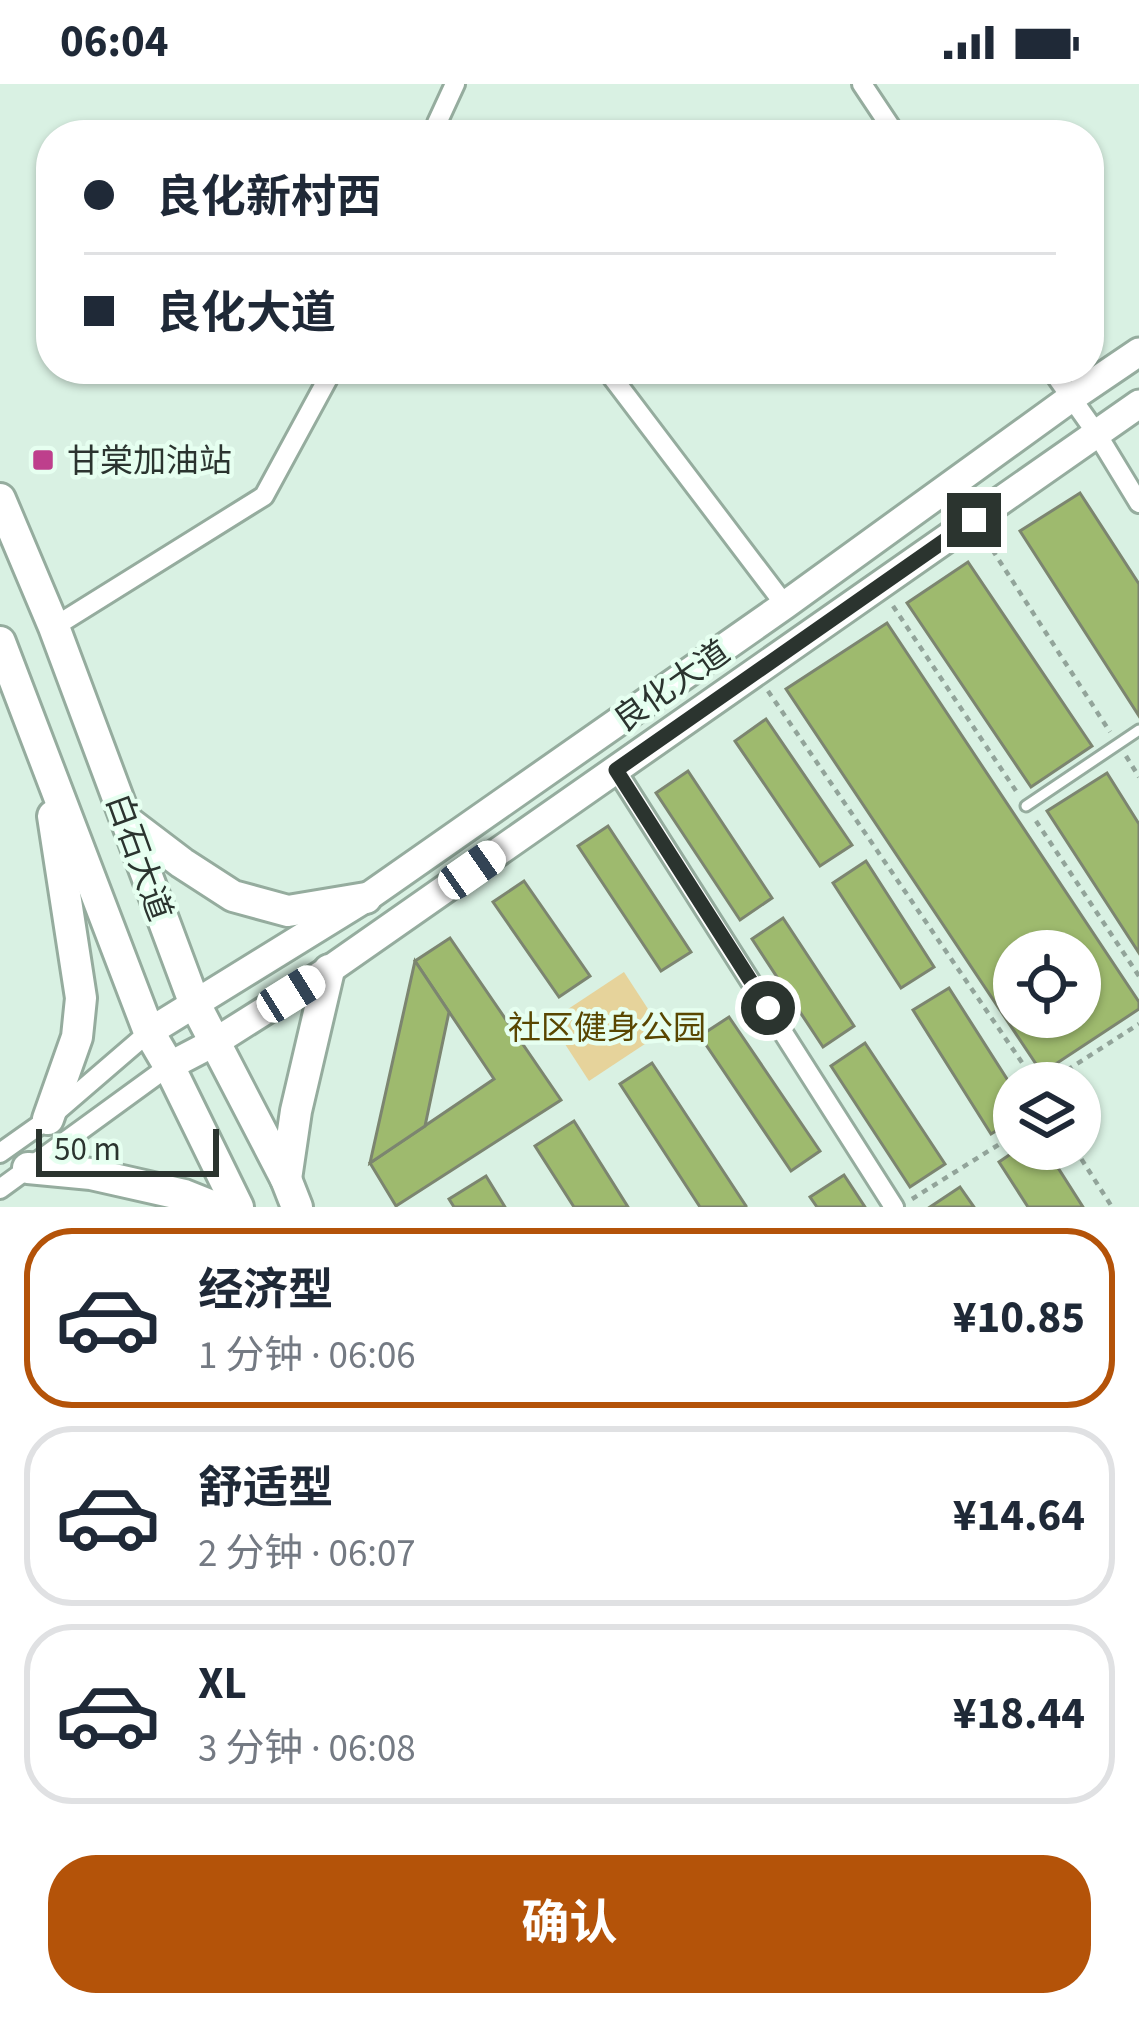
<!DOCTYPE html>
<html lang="zh">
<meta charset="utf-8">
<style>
:root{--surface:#fff;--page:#f2f2f3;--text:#1f2937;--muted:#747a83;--line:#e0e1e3;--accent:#b45309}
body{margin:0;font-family:"Source Sans 3","Noto Sans SC",sans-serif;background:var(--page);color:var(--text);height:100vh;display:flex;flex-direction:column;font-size:45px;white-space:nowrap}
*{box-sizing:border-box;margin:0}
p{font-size:39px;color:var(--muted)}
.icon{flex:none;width:66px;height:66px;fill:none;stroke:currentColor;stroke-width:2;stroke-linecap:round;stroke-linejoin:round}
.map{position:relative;height:1123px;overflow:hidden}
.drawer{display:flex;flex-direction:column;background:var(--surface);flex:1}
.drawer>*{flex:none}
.banner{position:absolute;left:36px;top:36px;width:1068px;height:264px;border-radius:48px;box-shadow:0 3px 9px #0004;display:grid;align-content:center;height:264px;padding:0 48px;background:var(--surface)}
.controls{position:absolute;left:993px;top:846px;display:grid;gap:24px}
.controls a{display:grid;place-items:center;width:108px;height:108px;border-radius:50%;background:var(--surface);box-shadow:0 3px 9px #0004;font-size:60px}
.scale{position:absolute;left:36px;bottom:30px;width:183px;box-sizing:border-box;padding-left:12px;border:6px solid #2b342f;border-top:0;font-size:33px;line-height:42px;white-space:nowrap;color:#2b342f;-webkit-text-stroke:9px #e6fff0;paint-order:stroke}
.end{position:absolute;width:54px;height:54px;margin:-27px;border:15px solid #2b342f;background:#fff;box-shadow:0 0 0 6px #fff}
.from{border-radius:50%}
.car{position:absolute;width:36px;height:72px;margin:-36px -18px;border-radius:15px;box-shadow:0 0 9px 3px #0007;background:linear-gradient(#fff 24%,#345 0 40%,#fff 0 76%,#345 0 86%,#fff 0)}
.banner b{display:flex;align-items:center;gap:42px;height:114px;font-size:45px}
.banner b+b{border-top:3px solid var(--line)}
.banner i{width:30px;height:30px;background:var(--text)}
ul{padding:21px 0 0;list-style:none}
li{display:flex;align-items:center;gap:36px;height:180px;margin:0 24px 18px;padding:0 24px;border:6px solid var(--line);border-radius:48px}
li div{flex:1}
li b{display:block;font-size:45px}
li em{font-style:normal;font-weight:700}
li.active{border-color:var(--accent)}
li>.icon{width:108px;height:108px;stroke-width:1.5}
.button{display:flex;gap:24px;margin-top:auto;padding:24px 48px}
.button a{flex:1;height:138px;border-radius:48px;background:var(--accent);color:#fff;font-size:48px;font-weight:700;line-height:138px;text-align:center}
.status{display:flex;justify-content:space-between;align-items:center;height:84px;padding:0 60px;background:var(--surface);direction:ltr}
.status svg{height:33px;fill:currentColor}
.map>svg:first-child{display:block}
</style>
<div class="status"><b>06:04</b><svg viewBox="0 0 49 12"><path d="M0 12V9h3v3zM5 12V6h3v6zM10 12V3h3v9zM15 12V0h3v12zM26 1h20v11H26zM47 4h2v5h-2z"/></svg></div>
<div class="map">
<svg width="1139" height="1123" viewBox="0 0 1139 1123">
<rect width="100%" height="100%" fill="#d9f1e3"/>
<polygon fill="#e6d39b" points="624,888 663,948 589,997 550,937"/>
<g fill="#9eba6e" stroke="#7c8570" stroke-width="3" fill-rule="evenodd">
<polygon points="1080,409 1139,500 1139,632 1020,447"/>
<polygon points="968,478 1092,662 1031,703 907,519"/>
<path d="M887 539 1139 918V925L1042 989 786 605ZM1014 867H1080V933H1014Z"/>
<polygon points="766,635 852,761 820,782 735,657"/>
<polygon points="688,687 772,814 740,836 656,709"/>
<polygon points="1107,689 1139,740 1139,869 1047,727"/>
<polygon points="608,742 691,868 661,887 578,762"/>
<polygon points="866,777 934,883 901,904 833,799"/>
<polygon points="524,797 590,892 559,913 493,818"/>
<polygon points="783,834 854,942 823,963 752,855"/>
<polygon points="450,854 561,1016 396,1122 370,1079 494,995 415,877"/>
<polygon points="415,877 449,928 425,1042 370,1079"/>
<polygon points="949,904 1014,1006 1014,1036 991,1050 913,926"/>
<polygon points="729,933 820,1067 791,1087 700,952"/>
<polygon points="865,959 945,1080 910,1103 831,982"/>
<polygon points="652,979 746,1122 745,1123 700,1123 620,1000"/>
<polygon points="574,1037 628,1123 574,1123 535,1062"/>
<polygon points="1018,1065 1046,1065 1083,1123 1028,1123 999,1078"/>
<polygon points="844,1091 865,1123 817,1123 810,1113"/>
<polygon points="486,1092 505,1123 454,1123 449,1115"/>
<polygon points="960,1103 974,1123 930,1123"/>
</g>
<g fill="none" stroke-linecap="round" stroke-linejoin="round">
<g stroke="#95ac9e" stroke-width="15">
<polyline id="lane" points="1026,722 1139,646"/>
</g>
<g stroke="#95ac9e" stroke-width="24">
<g id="street">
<polyline points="862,0 896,51"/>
<polyline points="441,51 437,39 455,0"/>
<polyline points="606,285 785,521"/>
<polyline points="1051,285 1097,350 1139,419"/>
<polyline points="54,543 264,412 333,285"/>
<polyline points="616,686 894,1123"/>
<polyline points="0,1069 48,1035 149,948"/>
<polyline points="0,1105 169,982"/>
</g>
</g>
<g stroke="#95ac9e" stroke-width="33">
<g id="secondary">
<polyline points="149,948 366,814 785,521 1071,314 1139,268"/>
<polyline points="169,982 215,958 329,886 1139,320"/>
</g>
</g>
<g stroke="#95ac9e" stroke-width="36">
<g id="primary">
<polyline points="0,415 54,543 194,918 286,1095 297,1123"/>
<polyline points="0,558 149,948 169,982 238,1123"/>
<polyline points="128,738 182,779 233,812 288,827 366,814"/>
<polyline points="48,1035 77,953 81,914 53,732"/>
<polyline points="28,1084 91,1090 184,1111 214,1123"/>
<polyline points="286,1095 296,1027 329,886"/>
</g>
</g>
<g stroke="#92a49a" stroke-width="4.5" stroke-dasharray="6 6" stroke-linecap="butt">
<polyline points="986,456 1110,648"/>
<polyline points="893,522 1016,707"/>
<polyline points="768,607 1036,999"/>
<polyline points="1126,672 1139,693"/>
<polyline points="1036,737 1139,892"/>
<polyline points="1047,999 1139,940"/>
<polyline points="1075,1065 1112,1123"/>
<polyline points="912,1115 1014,1051"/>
</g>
<use href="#lane" stroke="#fff" stroke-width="9"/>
<use href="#street" stroke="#fff" stroke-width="18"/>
<use href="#secondary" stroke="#fff" stroke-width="27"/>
<use href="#primary" stroke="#fff" stroke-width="30"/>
</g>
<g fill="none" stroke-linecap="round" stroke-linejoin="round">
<polyline stroke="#2b342f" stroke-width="15" points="768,924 616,686 974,436"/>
</g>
<rect fill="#be3f8c" stroke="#e6fff0" stroke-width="4.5" x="31" y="364" width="24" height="24" rx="6"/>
<g text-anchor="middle" stroke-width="9" stroke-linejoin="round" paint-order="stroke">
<g font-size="33" fill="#2b342f" stroke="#e6fff0" text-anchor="start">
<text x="67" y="388">甘棠加油站</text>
</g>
<g font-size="33" fill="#2b342f" stroke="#e6fff0">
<text transform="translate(671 601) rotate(-35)" y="12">良化大道</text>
<text transform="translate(140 773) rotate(70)" y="12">白石大道</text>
</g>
<g font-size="33" fill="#594601" stroke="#e6fff0">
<text x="607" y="955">社区健身公园</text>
</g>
</g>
</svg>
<div class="controls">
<a><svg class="icon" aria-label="locate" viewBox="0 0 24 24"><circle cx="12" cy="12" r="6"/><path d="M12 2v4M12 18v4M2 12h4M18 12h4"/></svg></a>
<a><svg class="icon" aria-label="layers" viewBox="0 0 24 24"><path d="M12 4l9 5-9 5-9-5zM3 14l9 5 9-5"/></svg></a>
</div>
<div class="scale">50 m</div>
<i class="end from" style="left:768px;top:924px"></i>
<i class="end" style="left:974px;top:436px"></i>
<i class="car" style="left:472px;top:786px;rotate:55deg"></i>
<i class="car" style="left:291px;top:910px;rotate:58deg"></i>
<div class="banner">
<b><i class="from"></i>良化新村西</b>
<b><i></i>良化大道</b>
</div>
</div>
<section class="drawer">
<ul>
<li class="active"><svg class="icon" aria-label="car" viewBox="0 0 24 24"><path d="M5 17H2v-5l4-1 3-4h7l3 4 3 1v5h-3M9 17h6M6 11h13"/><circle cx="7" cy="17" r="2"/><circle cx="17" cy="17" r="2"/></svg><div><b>经济型</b><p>1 分钟 · 06:06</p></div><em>¥10.85</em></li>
<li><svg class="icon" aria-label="car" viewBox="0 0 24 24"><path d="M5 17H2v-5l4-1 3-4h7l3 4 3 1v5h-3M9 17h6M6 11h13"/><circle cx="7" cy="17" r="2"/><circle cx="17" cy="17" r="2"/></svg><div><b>舒适型</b><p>2 分钟 · 06:07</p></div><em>¥14.64</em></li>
<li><svg class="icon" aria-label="car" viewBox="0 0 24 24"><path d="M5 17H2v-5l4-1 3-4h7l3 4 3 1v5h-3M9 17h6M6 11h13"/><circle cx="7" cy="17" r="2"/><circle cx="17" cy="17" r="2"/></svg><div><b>XL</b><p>3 分钟 · 06:08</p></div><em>¥18.44</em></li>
</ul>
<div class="button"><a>确认</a></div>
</section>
